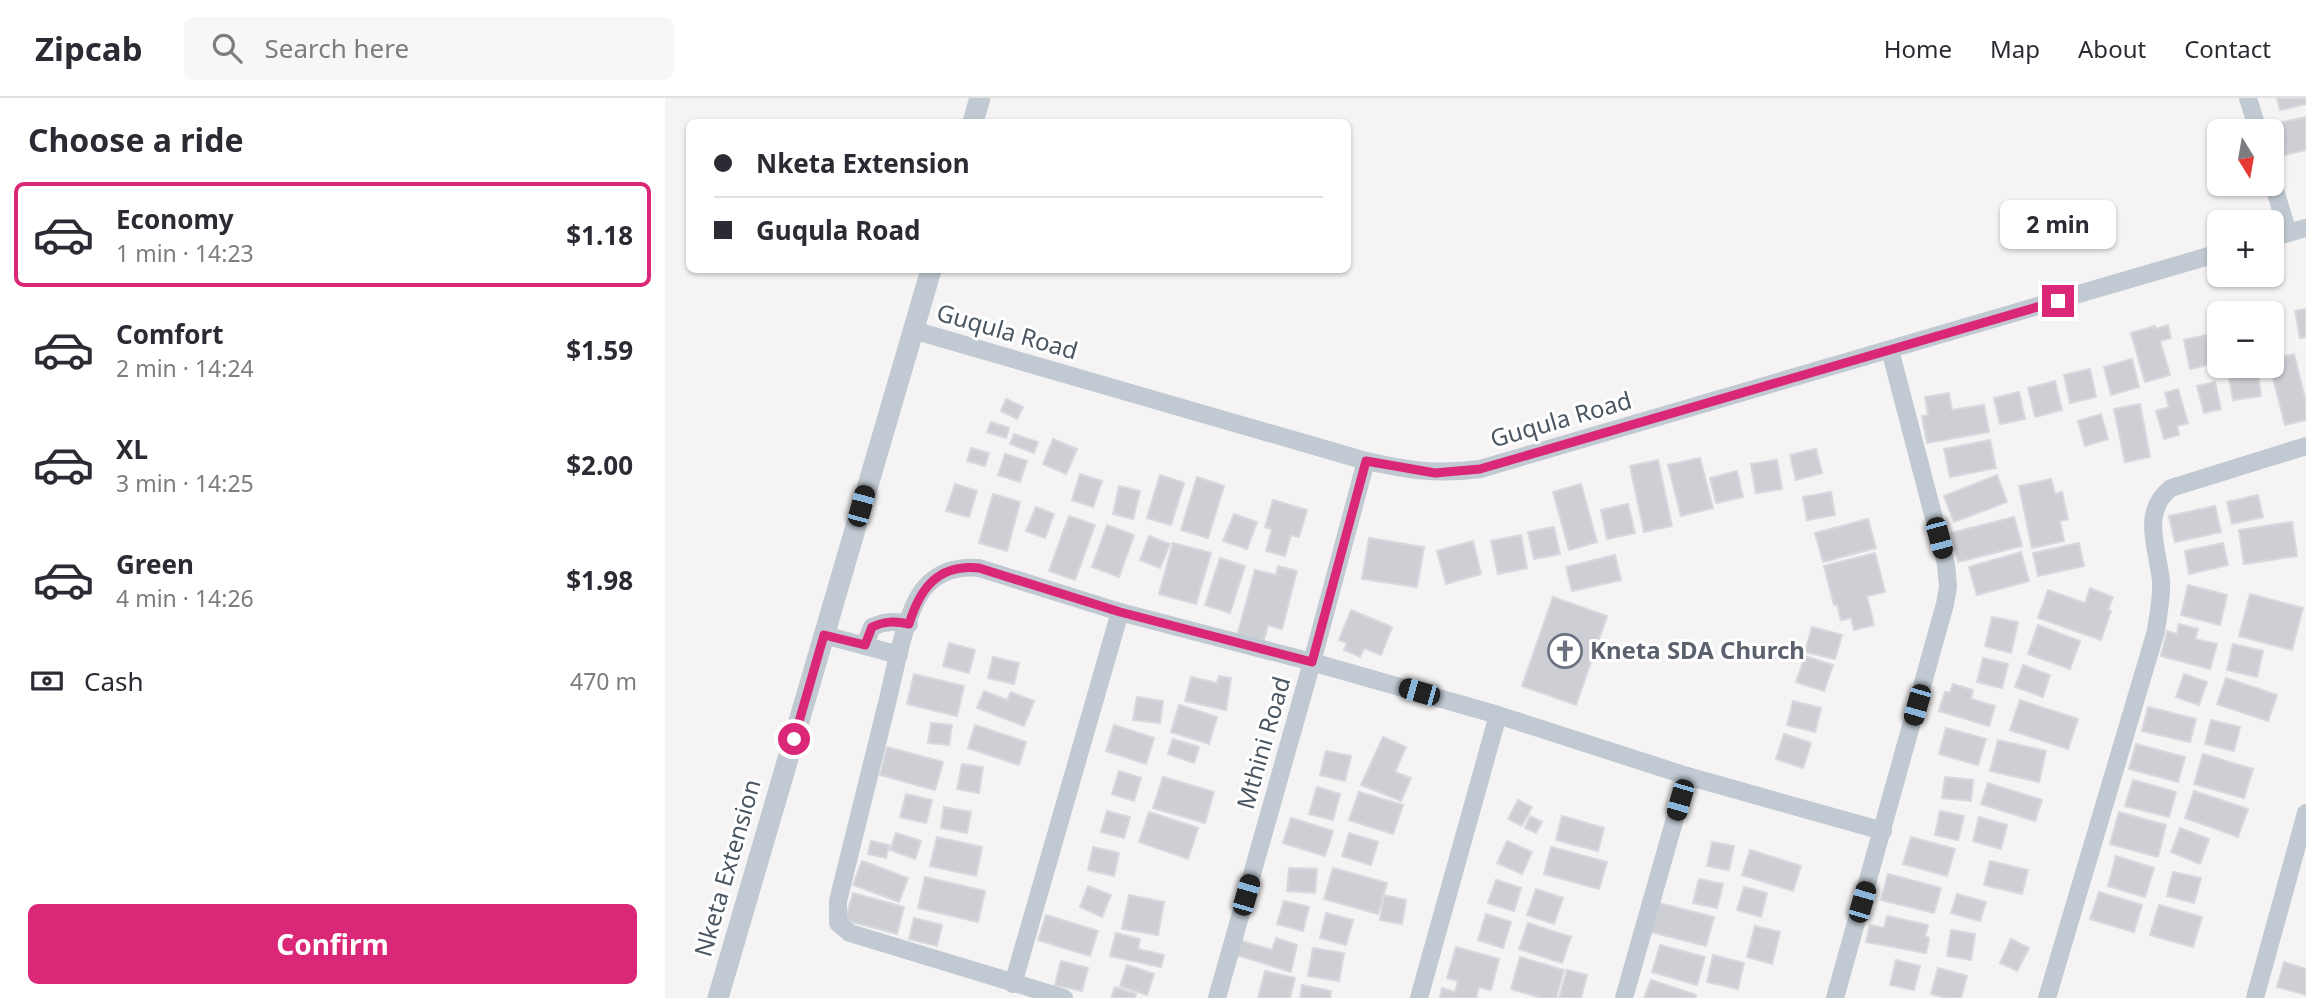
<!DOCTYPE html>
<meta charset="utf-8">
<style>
:root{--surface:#fff;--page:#f7f7f7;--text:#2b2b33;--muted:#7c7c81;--line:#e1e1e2;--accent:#db2777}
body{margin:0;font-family:"Noto Sans",sans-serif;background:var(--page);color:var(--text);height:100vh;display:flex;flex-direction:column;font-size:26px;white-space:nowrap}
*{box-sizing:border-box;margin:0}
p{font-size:23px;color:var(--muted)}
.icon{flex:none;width:38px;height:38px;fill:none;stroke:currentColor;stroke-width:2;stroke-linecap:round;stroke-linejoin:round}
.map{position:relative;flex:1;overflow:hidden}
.sheet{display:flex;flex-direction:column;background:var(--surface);width:665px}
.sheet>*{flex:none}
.guide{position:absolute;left:21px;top:21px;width:665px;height:154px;border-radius:10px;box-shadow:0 2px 5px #0004;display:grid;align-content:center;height:154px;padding:0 28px;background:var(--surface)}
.needle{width:46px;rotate:169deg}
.controls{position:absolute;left:1542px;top:21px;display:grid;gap:14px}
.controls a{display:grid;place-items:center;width:77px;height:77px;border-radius:10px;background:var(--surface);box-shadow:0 2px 5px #0004;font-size:35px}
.end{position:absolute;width:32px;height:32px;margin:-16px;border:9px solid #db2777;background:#fff;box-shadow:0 0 0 4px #fff}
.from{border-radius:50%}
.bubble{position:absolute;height:49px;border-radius:10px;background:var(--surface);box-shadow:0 2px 5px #0004;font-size:23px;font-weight:700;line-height:49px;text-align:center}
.car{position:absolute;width:21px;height:42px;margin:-21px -10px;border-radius:9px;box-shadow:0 0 5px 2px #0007;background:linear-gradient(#222 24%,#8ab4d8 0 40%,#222 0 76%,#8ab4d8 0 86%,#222 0)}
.guide b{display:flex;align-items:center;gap:24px;height:66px;font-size:26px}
.guide b+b{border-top:2px solid var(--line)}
.guide i{width:18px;height:18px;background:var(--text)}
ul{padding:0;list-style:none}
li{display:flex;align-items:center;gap:21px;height:105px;margin:0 14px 10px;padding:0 14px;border:4px solid transparent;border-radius:10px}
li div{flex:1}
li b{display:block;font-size:26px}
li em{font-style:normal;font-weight:700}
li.current{border-color:var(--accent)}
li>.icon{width:63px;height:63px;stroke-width:1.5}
h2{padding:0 28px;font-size:32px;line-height:84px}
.pay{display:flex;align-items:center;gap:18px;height:77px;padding:0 28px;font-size:26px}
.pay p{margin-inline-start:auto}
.primary-button{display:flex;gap:14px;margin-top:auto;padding:14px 28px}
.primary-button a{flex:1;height:80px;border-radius:10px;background:var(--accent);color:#fff;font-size:28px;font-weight:700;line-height:80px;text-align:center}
header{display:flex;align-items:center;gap:42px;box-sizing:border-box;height:98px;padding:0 35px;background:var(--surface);border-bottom:2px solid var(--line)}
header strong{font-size:33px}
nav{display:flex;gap:38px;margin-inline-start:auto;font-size:24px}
.search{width:490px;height:63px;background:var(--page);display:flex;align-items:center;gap:18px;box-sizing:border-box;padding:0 24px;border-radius:10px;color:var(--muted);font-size:26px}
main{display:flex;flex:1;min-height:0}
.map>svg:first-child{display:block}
</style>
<header>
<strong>Zipcab</strong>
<div class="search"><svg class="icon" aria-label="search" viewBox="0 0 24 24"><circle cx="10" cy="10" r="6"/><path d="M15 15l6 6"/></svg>Search here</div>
<nav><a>Home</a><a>Map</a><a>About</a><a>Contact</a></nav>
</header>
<main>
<section class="sheet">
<h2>Choose a ride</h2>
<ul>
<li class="current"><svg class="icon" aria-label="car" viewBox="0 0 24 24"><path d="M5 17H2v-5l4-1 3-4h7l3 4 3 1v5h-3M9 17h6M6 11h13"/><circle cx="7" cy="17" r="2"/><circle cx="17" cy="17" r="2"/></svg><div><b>Economy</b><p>1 min · 14:23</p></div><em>$1.18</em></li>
<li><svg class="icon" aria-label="car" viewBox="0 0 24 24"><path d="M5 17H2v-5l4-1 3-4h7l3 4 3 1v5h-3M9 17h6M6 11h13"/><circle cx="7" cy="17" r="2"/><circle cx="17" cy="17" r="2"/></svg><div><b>Comfort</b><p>2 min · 14:24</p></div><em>$1.59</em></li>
<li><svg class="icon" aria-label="car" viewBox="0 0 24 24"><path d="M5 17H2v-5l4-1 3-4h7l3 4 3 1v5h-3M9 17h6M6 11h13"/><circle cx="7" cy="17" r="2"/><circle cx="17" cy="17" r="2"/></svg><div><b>XL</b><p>3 min · 14:25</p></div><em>$2.00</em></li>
<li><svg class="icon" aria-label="car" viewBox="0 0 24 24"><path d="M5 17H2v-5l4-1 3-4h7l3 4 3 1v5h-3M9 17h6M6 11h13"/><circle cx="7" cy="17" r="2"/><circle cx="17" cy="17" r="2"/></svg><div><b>Green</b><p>4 min · 14:26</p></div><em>$1.98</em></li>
</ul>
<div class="pay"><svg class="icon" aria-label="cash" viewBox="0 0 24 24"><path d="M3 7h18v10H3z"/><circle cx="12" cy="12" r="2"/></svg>Cash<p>470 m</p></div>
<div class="primary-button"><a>Confirm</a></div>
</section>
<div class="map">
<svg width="1641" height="900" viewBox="0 0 1641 900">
<rect width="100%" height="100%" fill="#f5f3f3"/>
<g fill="#cdcfd5" stroke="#d7d9de" stroke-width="2">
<polygon points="1612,0 1641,0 1641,6 1615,12"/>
<polygon points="1641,19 1641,52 1620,57 1613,25"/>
<polygon points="1641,211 1641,239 1635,240 1630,213"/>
<polygon points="1612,219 1617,248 1606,250 1606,220"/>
<polygon points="1503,227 1506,240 1495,243 1505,277 1480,284 1466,235 1490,228 1491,231"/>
<polygon points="1541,237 1547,266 1525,271 1519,242"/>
<polygon points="1629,256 1641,304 1641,322 1620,327 1605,268 1606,262"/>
<polygon points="1467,261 1474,289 1446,297 1439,269"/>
<polygon points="1425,271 1431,299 1405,305 1399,277"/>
<polygon points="1593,276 1596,298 1568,302 1564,280"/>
<polygon points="1390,283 1397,312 1370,319 1363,290"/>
<polygon points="1550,284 1556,311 1539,315 1532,288"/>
<polygon points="1513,291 1523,325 1512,328 1514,337 1499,341 1491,313 1504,309 1500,295"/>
<polygon points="1354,294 1360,321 1335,326 1329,300"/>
<polygon points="1284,295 1287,312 1319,307 1324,334 1262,345 1257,318 1263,317 1260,299"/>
<polygon points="341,301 358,309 352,321 336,313"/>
<polygon points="1475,306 1485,359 1460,364 1449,311"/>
<polygon points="1436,316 1443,341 1420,348 1413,323"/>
<polygon points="326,324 344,330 341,340 322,334"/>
<polygon points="349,336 373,344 369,355 345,346"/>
<polygon points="388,341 412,351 401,376 378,366"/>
<polygon points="1325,342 1331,370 1285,379 1279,351"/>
<polygon points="306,350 324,355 320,368 302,363"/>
<polygon points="1151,351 1157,375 1131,382 1125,357"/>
<polygon points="340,356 362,363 355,384 333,377"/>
<polygon points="1035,360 1048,410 1016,418 1003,367"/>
<polygon points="993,362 1007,428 979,434 965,368"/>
<polygon points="1112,362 1117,391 1091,395 1086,366"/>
<polygon points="1072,373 1078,399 1051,405 1045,380"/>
<polygon points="415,376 437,383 428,409 407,402"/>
<polygon points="495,377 519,385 506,427 482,420"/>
<polygon points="1332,377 1342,404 1289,424 1279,398"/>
<polygon points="532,379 559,388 543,440 516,432"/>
<polygon points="1386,381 1390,396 1397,394 1403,421 1395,423 1399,443 1367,450 1354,388"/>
<polygon points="290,386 312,393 304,419 281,413"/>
<polygon points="916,386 932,444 904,452 888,394"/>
<polygon points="454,388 475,393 468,421 448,416"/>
<polygon points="1166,394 1170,417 1142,422 1138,399"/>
<polygon points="328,396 355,404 342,453 314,445"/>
<polygon points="1593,397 1598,419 1567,426 1562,404"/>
<polygon points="608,402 642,412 634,439 626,437 620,458 601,453 607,431 600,429"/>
<polygon points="963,406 970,435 942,441 936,412"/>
<polygon points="1550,408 1556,434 1510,444 1504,418"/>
<polygon points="371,409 389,416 380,440 361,433"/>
<polygon points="569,416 592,424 582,451 558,443"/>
<polygon points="404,418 430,427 410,482 384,473"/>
<polygon points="1349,419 1357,448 1293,464 1286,435"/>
<polygon points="1203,421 1211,450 1158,464 1150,435"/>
<polygon points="1627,424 1632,458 1579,466 1574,432"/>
<polygon points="442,427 469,437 454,479 427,469"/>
<polygon points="889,429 895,456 869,461 863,434"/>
<polygon points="856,437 862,470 833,476 826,443"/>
<polygon points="484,438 505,446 495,470 475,462"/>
<polygon points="704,440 759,449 752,489 697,481"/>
<polygon points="808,443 816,476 781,486 772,453"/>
<polygon points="508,445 546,455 531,506 494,496"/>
<polygon points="1414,445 1419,468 1373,478 1368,455"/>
<polygon points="1558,445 1563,467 1524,476 1520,453"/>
<polygon points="1356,454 1364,483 1312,497 1304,469"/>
<polygon points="1210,455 1220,494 1202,498 1209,527 1189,532 1186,520 1176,522 1172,506 1169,507 1159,468"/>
<polygon points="950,457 956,482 907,493 901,469"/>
<polygon points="555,460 580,468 565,515 540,507"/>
<polygon points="613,468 632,473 617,531 603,527 598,545 572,538 590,472 611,477"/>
<polygon points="1523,487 1562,497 1555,527 1516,517"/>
<polygon points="1425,490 1448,499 1443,512 1446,513 1436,542 1373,520 1383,492 1420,505"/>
<polygon points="1585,496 1638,510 1627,552 1574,538"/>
<polygon points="888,499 942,518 911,607 857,588"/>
<polygon points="686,512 727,529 716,557 699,550 695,559 679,552 682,545 674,542"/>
<polygon points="1327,519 1353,524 1346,555 1320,548"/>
<polygon points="1514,526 1533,531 1530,541 1552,546 1545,571 1496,558 1502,533 1512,536"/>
<polygon points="1373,527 1415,543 1405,571 1363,556"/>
<polygon points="1147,529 1177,537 1170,561 1140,554"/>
<polygon points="284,545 310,552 304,575 278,568"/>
<polygon points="1568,546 1598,553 1592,579 1562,572"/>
<polygon points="1140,558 1168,567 1159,593 1131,584"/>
<polygon points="328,559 354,565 349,586 323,580"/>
<polygon points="1318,560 1343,566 1337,590 1312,584"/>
<polygon points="1358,567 1385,577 1378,599 1350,589"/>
<polygon points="249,576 299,588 292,618 242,606"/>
<polygon points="1519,576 1542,584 1534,607 1511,599"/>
<polygon points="554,578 566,580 561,612 520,603 526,579 552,585"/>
<polygon points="1561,580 1612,597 1603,623 1552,606"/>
<polygon points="1288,586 1308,592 1306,601 1330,608 1324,628 1274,613 1280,594 1285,595"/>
<polygon points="319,593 342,602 346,594 369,603 359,628 312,610"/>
<polygon points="472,599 498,603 495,625 468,622"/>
<polygon points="1355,602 1413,621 1403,651 1345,632"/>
<polygon points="1128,603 1156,610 1150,634 1122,627"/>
<polygon points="514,607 552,619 544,646 506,634"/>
<polygon points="1483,609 1531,621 1525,644 1477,633"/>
<polygon points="1546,622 1575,629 1569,653 1540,646"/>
<polygon points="266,625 287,627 284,647 263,645"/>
<polygon points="310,627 361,644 354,667 303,650"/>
<polygon points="449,627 489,640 481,666 441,653"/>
<polygon points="1281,630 1321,641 1313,667 1274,656"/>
<polygon points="1119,636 1146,645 1138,670 1111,661"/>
<polygon points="718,639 741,649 730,674 746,680 736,703 696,687"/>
<polygon points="508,641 534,649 529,665 503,656"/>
<polygon points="1333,642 1381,653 1374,684 1325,673"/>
<polygon points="1471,646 1520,659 1513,684 1464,671"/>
<polygon points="222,649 278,664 270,692 215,677"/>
<polygon points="661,653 686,658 680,683 655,677"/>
<polygon points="1538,656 1588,671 1579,700 1529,686"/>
<polygon points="297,666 318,669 314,695 292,691"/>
<polygon points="454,673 476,680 469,703 447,696"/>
<polygon points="498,679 549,694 540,725 488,710"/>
<polygon points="1280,679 1308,682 1306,703 1277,700"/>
<polygon points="1468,682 1511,694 1504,719 1460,708"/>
<polygon points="1323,685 1377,702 1370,723 1316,706"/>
<polygon points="652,689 675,696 668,722 644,716"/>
<polygon points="1529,693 1583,711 1573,739 1520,720"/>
<polygon points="694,694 738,707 728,736 684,722"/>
<polygon points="241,696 267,702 261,725 235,719"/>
<polygon points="853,702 867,709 857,728 843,721"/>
<polygon points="279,709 306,714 302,735 276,730"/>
<polygon points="442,713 465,719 459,740 436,734"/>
<polygon points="1275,713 1299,718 1293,742 1270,737"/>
<polygon points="484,714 533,730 523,761 474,744"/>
<polygon points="1454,714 1501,727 1493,759 1445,746"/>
<polygon points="865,718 877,724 871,735 860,730"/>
<polygon points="897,718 939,730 933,753 891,742"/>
<polygon points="1314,719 1342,727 1336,751 1308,743"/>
<polygon points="626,720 668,733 660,758 618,745"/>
<polygon points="1515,730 1544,741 1535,766 1506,754"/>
<polygon points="231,735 256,743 250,761 225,752"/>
<polygon points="684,735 713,744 706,767 677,758"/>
<polygon points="272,739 317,749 311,778 265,768"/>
<polygon points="1246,739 1290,751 1282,778 1238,766"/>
<polygon points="206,743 224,747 221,760 203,756"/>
<polygon points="842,743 867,754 857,776 832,765"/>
<polygon points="1047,744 1069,748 1064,772 1042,768"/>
<polygon points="428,749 454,755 449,778 423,772"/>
<polygon points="886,749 942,764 934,791 879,776"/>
<polygon points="1085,752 1136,768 1128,793 1077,777"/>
<polygon points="1451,758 1489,770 1480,799 1443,788"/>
<polygon points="197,763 243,780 234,804 188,787"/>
<polygon points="1325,763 1363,772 1357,796 1319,787"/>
<polygon points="624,770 652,771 650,795 622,793"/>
<polygon points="668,770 722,785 713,816 659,801"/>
<polygon points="1508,774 1536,780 1529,805 1502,798"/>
<polygon points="1223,776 1276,790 1269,815 1216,802"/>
<polygon points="260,779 320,793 313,824 253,810"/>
<polygon points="1034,781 1058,786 1052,810 1028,805"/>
<polygon points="831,782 856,790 849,813 823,805"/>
<polygon points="423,788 446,797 437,819 415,809"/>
<polygon points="1079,789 1102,795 1096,819 1072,812"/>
<polygon points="871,791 898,800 889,826 862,817"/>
<polygon points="1434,794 1477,807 1469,834 1425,821"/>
<polygon points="188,795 239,809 232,836 180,822"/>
<polygon points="1292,796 1321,804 1315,823 1286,815"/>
<polygon points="464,797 499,804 493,837 457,831"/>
<polygon points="719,797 741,802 737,826 715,822"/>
<polygon points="619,803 644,809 638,833 612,826"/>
<polygon points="994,805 1049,819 1041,848 986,834"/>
<polygon points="1494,807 1537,819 1528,849 1485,837"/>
<polygon points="661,815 688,822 681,847 655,840"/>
<polygon points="821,816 846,824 838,850 813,842"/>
<polygon points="381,817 433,833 425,858 373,842"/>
<polygon points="1222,818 1263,827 1260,838 1264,840 1261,855 1201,844 1205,827 1219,830"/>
<polygon points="249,820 277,827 272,848 244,841"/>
<polygon points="863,825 906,839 897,865 854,851"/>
<polygon points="1090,828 1115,834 1107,866 1082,859"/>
<polygon points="1286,832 1310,836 1306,862 1282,858"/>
<polygon points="451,835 475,841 473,851 499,857 496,869 445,858"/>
<polygon points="611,840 632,847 626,874 572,857 577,843 607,852"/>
<polygon points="1346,841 1364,850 1352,873 1335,865"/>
<polygon points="995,847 1040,859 1032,887 987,874"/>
<polygon points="791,849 834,861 826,892 814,889 811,899 813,900 775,900 777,890 790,894 793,883 782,880"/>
<polygon points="648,850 679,855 674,883 643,878"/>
<polygon points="1048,857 1079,865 1073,891 1042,884"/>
<polygon points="855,859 899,872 891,900 877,900 846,891"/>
<polygon points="1231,862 1255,868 1249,892 1225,887"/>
<polygon points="396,863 423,870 417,893 390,887"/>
<polygon points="1619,864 1641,871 1641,897 1612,889"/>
<polygon points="462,867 489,876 482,897 455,888"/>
<polygon points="1273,870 1302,878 1296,900 1281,900 1266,896"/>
<polygon points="902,872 922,877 916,900 894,900"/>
<polygon points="600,873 630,880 625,900 593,900"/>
<polygon points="986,882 1031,897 1030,900 979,900"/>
<polygon points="637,887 666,893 665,900 635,900"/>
<polygon points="450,889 471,896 470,900 446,900"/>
</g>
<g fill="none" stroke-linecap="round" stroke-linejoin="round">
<g stroke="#c1cad2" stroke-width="18">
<polyline points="1583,0 1593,33"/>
<polyline points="1606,79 1623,135"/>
<polyline points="1606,140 1641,130"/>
<path d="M248 232 701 363C743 372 771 377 815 371L1554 155"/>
<polyline points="159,537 234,557"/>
<path d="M200 547 207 529C220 523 230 523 244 526"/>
<polyline points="348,886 455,514"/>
<path d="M399 900 185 835 173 825V803C189 737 206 671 222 605 230 573 239 519 257 493 271 474 292 468 314 470L455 514 647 564 833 617 1022 678 1218 733"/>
<polyline points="552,900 647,564 701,363"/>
<polyline points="754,900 833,617"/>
<polyline points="959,900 1022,678"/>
<polyline points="1170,900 1280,506 1283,489 1281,466 1225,252"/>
<path d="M1382 900 1491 533C1493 517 1497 500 1496 483 1493 451 1475 414 1506 390L1641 348"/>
<polyline points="1590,900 1641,715"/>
</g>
<g stroke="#c1cad2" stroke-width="21">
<polyline points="308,24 315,0"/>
<polyline points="53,900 266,172"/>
</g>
</g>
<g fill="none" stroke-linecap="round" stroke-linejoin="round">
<path stroke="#db2777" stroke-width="9" d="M129 641 159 537 200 547 207 529C220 523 230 523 244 526 255 490 273 466 314 470L455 514 647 564 701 363 770 375 815 371 1393 203"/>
</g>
<defs>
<g id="church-ring" transform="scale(1.75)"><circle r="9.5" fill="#fff" stroke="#6b7280" stroke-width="1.5"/><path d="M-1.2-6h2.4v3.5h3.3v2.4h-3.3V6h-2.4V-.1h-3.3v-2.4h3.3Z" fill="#6b7280"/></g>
</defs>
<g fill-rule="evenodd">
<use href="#church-ring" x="900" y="553"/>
</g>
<g text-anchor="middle" stroke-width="6" stroke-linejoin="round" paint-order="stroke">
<g font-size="24" fill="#4a5661" stroke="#fff">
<text transform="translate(342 234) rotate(16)" y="8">Guqula Road</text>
<text transform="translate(896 322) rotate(-16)" y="8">Guqula Road</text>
<text transform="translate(599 645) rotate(-74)" y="8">Mthini Road</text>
<text transform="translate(63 770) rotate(-74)" y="8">Nketa Extension</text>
</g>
<g font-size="24" font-weight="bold" fill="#5b616d" stroke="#fff" text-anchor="start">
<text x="925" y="561">Kneta SDA Church</text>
</g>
</g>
</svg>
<div class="controls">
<a><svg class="needle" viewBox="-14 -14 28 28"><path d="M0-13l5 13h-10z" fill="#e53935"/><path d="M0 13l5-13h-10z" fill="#7c7c81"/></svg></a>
<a>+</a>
<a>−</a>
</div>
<i class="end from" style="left:129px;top:641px"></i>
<i class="end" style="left:1393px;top:203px"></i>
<div class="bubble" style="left:1335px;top:102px;width:116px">2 min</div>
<i class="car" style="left:196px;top:408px;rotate:15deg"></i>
<i class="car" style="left:1274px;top:440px;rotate:165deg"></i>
<i class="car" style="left:754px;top:594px;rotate:286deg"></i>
<i class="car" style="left:1252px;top:607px;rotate:196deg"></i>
<i class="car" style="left:1015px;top:702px;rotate:196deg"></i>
<i class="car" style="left:581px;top:797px;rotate:16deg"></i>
<i class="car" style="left:1197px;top:804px;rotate:16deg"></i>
<div class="guide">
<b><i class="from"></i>Nketa Extension</b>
<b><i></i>Guqula Road</b>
</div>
</div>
</main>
